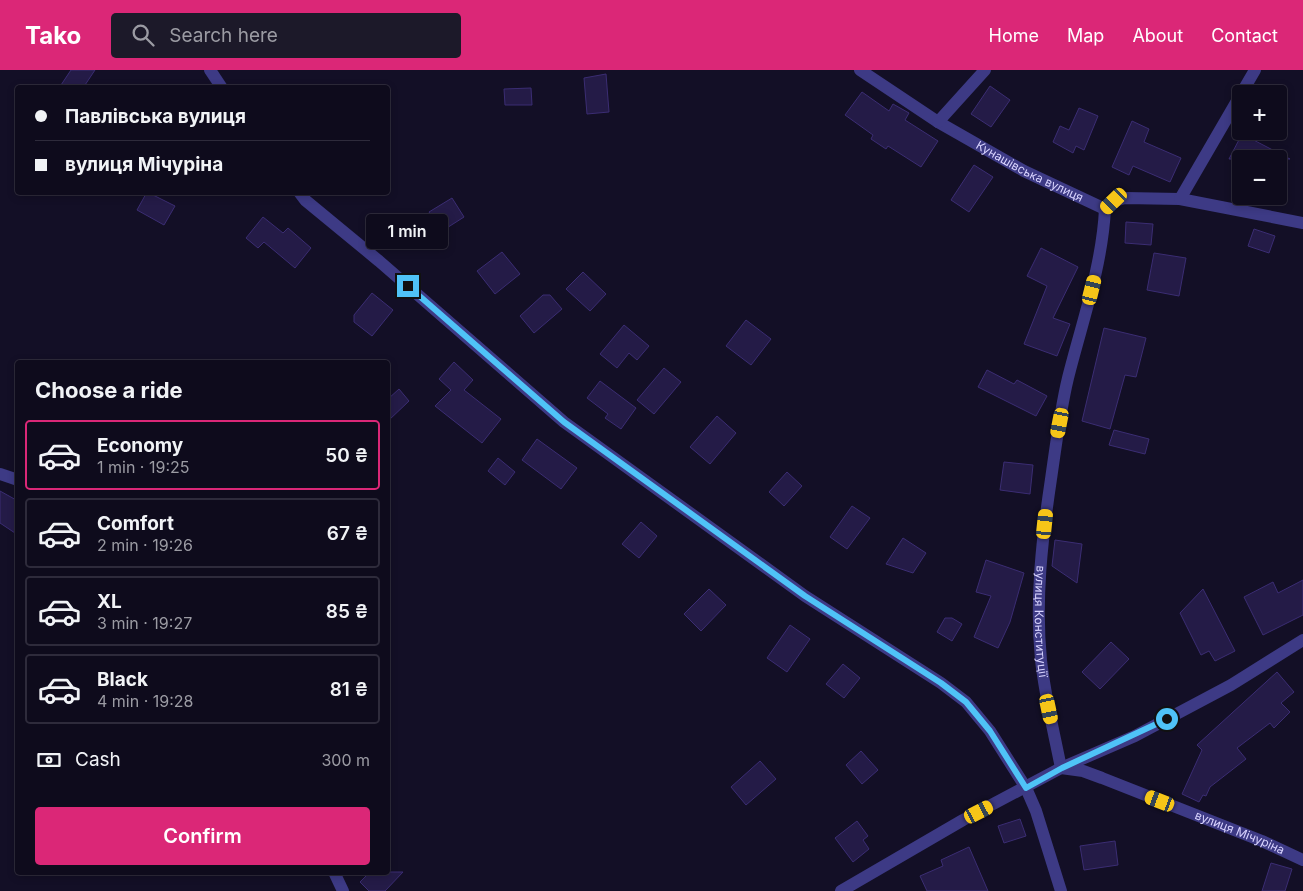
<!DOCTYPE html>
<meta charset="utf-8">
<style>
:root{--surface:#0e0b1c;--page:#1c1929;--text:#f1f3f6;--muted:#9b9ba3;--line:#2e2b3b;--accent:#db2777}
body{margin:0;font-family:Inter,sans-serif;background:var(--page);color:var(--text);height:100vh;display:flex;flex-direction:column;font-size:19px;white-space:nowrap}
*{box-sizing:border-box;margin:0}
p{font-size:16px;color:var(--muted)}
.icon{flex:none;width:28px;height:28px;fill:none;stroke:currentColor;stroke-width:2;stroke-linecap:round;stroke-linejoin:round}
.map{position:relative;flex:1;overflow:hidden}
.side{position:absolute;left:15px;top:290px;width:375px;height:515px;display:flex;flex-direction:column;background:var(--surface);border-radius:5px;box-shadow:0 2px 8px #0003,0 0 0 1px var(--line)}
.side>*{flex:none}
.hud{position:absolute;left:15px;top:15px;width:375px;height:110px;border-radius:5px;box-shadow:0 2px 8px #0003,0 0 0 1px var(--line);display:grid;align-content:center;height:110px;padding:0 20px;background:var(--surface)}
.controls{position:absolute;left:1232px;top:15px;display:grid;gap:10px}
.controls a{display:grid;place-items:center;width:55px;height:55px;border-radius:5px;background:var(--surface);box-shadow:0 2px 8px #0003,0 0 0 1px var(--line);font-size:25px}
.end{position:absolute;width:22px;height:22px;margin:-11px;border:6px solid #4fc3f7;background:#111;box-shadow:0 0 0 2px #111}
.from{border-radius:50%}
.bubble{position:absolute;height:35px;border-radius:5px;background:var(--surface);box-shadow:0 2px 8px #0003,0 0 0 1px var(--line);font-size:16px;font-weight:600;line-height:35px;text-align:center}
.car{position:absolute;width:15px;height:30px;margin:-15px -8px;border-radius:6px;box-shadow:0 0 4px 1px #0007;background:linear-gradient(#f5c518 24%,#345 0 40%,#f5c518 0 76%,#345 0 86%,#f5c518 0)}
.hud b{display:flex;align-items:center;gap:18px;height:48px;font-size:19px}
.hud b+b{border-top:1px solid var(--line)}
.hud i{width:12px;height:12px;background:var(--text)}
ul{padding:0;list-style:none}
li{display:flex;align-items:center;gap:15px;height:70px;margin:0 10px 8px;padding:0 10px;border:2px solid var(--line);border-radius:5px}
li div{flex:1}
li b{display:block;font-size:19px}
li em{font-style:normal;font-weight:600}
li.current{border-color:var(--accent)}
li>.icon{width:45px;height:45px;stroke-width:1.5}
h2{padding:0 20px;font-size:22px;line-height:60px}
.pay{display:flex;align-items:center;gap:12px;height:55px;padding:0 20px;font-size:19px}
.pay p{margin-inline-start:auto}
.action{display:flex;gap:10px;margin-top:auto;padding:10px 20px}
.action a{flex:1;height:58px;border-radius:5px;background:var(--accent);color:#fff;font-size:20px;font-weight:600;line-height:58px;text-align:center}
header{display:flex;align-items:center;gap:30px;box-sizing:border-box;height:70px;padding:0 25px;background:var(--accent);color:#fff}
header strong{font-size:24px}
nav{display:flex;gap:28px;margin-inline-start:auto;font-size:18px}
.search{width:350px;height:45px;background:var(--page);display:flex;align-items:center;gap:12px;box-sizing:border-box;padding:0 18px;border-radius:5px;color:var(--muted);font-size:19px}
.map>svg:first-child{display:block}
</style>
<header>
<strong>Tako</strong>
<div class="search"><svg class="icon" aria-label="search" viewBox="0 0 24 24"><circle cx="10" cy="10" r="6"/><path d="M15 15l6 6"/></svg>Search here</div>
<nav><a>Home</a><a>Map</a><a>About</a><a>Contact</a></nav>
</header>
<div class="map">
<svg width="1303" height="821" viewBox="0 0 1303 821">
<rect width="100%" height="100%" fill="#130f26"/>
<g fill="#241b47" stroke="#3b2d73">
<polygon points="71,0 95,0 83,18 59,18"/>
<polygon points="606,4 609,42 587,44 584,8"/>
<polygon points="990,16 1010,30 991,57 971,44"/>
<polygon points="531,18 532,35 505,35 504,19"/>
<polygon points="862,22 889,41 893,34 909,43 905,50 938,71 921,97 888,76 886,79 871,69 873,65 845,45"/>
<polygon points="1079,38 1098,46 1084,80 1076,76 1073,83 1053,72 1060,56 1069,60"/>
<polygon points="1132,51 1149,59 1144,72 1181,88 1170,112 1133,96 1129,105 1112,97"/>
<polygon points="1242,64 1290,89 1229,89"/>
<polygon points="974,95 993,107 969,142 951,130"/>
<polygon points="147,122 175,136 164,155 137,140"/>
<polygon points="452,128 464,147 442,161 429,142"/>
<polygon points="263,147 283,163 288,158 311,178 295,198 264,172 258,178 246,168"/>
<polygon points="1126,152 1153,154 1151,175 1125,173"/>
<polygon points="1254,159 1275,166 1269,183 1248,176"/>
<polygon points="1041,178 1078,197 1053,248 1070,254 1057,286 1024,274 1047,216 1027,206"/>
<polygon points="502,182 520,204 495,224 477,201"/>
<polygon points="1154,183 1186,188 1179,226 1147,220"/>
<polygon points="583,202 606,224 590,241 566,219"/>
<polygon points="372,223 393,240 372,266 354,252 354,245"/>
<polygon points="543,225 550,225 562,239 534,263 520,246"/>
<polygon points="746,250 771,269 751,295 726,276"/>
<polygon points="624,255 649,276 637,290 629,283 617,298 600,284"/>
<polygon points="1104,258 1146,268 1136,307 1125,305 1110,359 1082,351"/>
<polygon points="454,292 473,310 464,320 501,349 482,373 435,336 451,320 439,309"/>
<polygon points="664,298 681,312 654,344 637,330"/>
<polygon points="987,300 1014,314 1017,310 1047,326 1036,346 978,317"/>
<polygon points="600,311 636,338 621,359 605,348 608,344 587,328"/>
<polygon points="399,319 409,331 388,351 388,329"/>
<polygon points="717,346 736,363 710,394 690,377"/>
<polygon points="1114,360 1149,369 1145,384 1109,375"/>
<polygon points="537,369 577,398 561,419 522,390"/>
<polygon points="498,388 515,402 505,415 488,401"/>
<polygon points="1004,392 1033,395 1030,424 1000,420"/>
<polygon points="787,402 802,416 784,436 769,422"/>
<polygon points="0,421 18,431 18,465 0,453"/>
<polygon points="852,436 870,448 847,479 830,467"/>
<polygon points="641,452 657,466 639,488 622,474"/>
<polygon points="903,468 926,483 913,503 886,494"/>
<polygon points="1055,470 1082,474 1077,513 1052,496"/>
<polygon points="986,490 1024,503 1010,552 998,578 974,567 991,526 976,522"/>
<polygon points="1303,510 1303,545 1263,565 1244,527 1273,512 1278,523"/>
<polygon points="709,519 726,535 701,561 684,544"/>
<polygon points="1203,519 1235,581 1215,591 1209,581 1201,585 1180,543"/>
<polygon points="945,548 952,548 962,554 952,571 937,562"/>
<polygon points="790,555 810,569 787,602 767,588"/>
<polygon points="1111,572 1129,589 1100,619 1082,602"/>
<polygon points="843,594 860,608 844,628 826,614"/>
<polygon points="1277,602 1294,622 1281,633 1290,642 1274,658 1270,653 1237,678 1246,689 1210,717 1206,726 1203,725 1199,732 1182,724 1202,680 1197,675"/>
<polygon points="861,681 878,700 862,714 846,695"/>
<polygon points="760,691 776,709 746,735 731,717"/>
<polygon points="1020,749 1026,766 1004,773 998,756"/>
<polygon points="857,751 868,766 863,770 869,779 853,792 835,768"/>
<polygon points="1115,771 1118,795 1084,800 1080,776"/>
<polygon points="969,777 988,821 927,821 920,806 943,796 941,790"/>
<polygon points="1271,793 1292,799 1285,821 1262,821"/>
<polygon points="370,802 403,802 385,821 369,821 360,812"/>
</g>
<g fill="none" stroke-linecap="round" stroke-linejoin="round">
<g stroke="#3d3a85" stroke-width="12">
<polyline points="210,0 222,18"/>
<path id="s1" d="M860 0 938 52 1024 101 1105 139 1114 131 1125 128 1180 129 1303 153"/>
<polyline points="1241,24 1255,0"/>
<polyline points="938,52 985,0"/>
<polyline points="299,122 305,130 379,191 564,352 805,526 941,613 966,632 990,661 1026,718 1036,741 1061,821"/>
<polyline points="1180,129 1241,24"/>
<path id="s2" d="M1105 139C1102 197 1082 252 1068 308 1060 341 1056 375 1051 409 1042 469 1035 530 1041 590 1045 627 1054 662 1061 698L1083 701 1102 708 1262 771 1303 790"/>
<polyline points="0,404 18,410"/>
<polyline points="334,802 343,821"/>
<polyline points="841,821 963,750 1061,698 1135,666 1231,615 1303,570"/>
</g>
</g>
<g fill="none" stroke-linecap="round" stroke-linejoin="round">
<polyline stroke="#4fc3f7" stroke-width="6" points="408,216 564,352 805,526 941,613 966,632 990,661 1026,718 1062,698 1167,649"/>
</g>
<g text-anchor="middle" stroke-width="4" stroke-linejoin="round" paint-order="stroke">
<g font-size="12" fill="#d9d4ff" stroke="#130f26">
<text dy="4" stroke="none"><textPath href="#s1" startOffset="198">Кунашівська вулиця</textPath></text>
<text dy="4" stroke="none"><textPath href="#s2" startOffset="419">вулиця Конституції</textPath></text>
<text dy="4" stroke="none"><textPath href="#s2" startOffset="758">вулиця Мічуріна</textPath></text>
</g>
</g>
</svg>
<div class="controls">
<a>+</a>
<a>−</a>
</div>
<i class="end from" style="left:1167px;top:649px"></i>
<i class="end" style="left:408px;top:216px"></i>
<div class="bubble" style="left:366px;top:144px;width:82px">1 min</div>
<i class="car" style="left:1114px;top:131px;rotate:226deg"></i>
<i class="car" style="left:1092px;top:220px;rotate:14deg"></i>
<i class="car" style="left:1060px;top:353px;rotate:191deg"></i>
<i class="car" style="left:1045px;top:454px;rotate:6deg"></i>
<i class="car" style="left:1049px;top:639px;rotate:168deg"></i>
<i class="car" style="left:1160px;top:731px;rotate:291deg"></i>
<i class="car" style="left:979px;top:742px;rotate:63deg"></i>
<div class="hud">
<b><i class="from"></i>Павлівська вулиця</b>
<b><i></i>вулиця Мічуріна</b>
</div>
<section class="side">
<h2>Choose a ride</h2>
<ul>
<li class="current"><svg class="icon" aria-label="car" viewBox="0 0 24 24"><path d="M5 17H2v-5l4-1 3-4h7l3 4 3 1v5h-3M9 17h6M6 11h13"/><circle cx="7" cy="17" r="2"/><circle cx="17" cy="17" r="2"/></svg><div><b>Economy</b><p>1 min · 19:25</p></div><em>50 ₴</em></li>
<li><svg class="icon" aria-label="car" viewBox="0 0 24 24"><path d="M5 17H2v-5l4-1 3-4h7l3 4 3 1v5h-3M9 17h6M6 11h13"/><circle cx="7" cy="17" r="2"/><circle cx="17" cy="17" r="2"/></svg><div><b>Comfort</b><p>2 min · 19:26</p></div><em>67 ₴</em></li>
<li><svg class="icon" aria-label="car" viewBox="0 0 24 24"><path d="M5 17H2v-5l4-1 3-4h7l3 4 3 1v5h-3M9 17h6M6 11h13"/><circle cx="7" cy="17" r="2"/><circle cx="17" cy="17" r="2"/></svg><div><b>XL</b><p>3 min · 19:27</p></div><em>85 ₴</em></li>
<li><svg class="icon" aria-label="car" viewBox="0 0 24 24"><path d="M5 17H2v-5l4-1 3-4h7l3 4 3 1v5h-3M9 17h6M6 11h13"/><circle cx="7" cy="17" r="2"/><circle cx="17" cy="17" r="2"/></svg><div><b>Black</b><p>4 min · 19:28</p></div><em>81 ₴</em></li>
</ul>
<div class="pay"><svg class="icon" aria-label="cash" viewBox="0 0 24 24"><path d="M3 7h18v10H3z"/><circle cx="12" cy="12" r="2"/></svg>Cash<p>300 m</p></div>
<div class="action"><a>Confirm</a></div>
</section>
</div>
